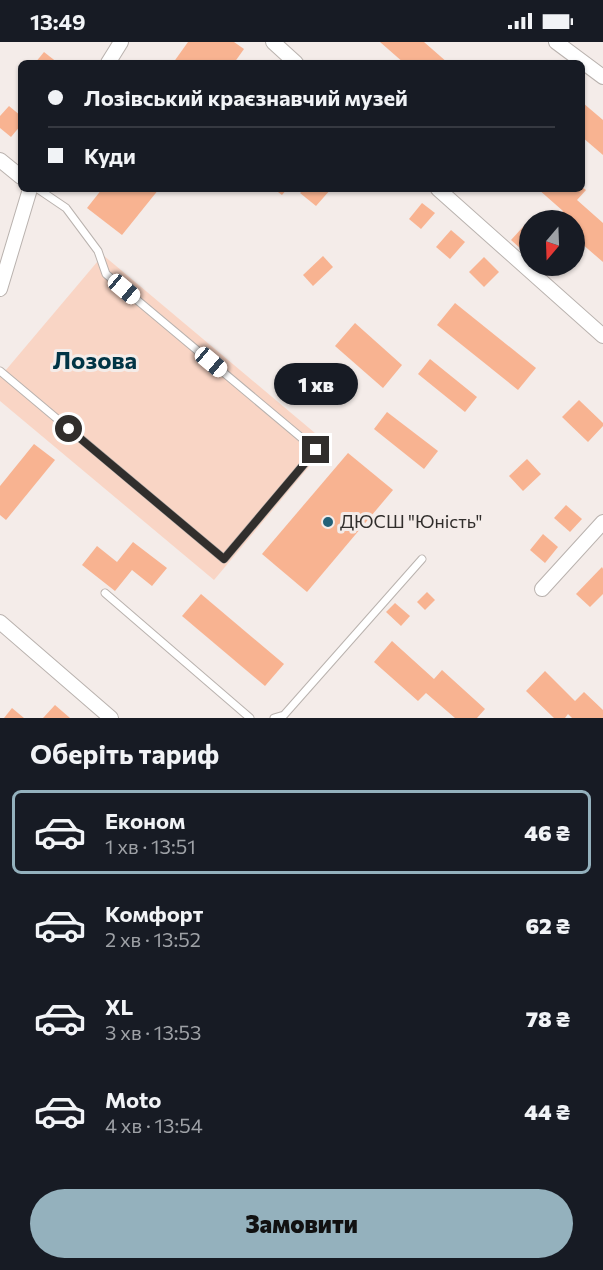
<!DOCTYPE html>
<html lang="uk">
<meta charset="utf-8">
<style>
:root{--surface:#171b24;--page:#20242c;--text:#f1f3f6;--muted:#9ea1a6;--line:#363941;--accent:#94b1bd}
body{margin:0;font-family:Commissioner,sans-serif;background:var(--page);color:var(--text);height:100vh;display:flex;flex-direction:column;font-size:22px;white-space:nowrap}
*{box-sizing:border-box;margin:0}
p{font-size:20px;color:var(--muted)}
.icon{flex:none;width:33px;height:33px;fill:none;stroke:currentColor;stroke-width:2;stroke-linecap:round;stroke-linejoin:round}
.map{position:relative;height:676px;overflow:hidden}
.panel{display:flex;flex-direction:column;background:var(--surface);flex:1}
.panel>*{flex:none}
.hud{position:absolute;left:18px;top:18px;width:567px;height:132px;border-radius:9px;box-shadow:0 2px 4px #0004;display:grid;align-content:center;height:132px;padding:0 30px;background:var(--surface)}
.needle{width:39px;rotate:199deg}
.buttons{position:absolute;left:519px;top:168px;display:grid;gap:12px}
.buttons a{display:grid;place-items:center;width:66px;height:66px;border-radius:50%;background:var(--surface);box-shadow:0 2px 4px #0004;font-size:30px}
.end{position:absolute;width:27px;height:27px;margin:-14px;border:8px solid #312e2c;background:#fff;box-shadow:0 0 0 3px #fff}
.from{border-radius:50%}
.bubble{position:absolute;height:42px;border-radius:21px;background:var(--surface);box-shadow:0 2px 4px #0004;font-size:20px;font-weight:800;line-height:42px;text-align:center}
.car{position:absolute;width:18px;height:36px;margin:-18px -9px;border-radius:8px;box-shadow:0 0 4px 2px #0007;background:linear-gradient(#fff 24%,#345 0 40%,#fff 0 76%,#345 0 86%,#fff 0)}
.hud b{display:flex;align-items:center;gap:21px;height:57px;font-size:22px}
.hud b+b{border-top:2px solid var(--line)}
.hud i{width:15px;height:15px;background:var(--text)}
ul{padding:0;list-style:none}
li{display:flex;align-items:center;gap:18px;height:84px;margin:0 12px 9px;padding:0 18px;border:3px solid transparent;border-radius:9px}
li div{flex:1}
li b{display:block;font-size:22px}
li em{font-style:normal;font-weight:800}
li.on{border-color:var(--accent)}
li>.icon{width:54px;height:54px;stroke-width:1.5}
h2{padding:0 30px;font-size:27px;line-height:72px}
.primary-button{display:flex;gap:12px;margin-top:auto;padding:12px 30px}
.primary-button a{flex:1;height:69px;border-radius:36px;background:var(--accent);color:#111;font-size:24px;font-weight:800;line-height:69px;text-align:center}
.status{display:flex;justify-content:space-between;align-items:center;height:42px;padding:0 30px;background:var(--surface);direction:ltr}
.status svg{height:16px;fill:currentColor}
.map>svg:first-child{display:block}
</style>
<div class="status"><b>13:49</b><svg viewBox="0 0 49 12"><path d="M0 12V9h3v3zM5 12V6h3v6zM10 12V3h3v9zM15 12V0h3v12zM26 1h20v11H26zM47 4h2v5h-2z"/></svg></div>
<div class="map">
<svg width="603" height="676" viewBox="0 0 603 676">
<rect width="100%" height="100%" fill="#f4ece9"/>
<polygon fill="#f9d5c5" points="103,213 328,402 214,538 0,359 0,335"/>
<g fill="#f8b391">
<polygon points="188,0 234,0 244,7 234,21 173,21"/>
<polygon points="380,0 424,0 448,21 404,21"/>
<polygon points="44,10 58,21 35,21"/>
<polygon points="583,61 603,78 603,113 582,95"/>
<polygon points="9,64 21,74 21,83 11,95 0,86 0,74"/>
<polygon points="582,145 586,148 577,158 603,181 603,220 574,195 574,178 554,178 563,169 538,147 582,147"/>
<polygon points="102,147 159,147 122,193 87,166"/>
<polygon points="274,147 287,147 282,153"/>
<polygon points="304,147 331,147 316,164 300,151"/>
<polygon points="422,161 435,171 421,187 409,177"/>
<polygon points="532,175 535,178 530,178 530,215 511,198"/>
<polygon points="451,188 465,200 450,217 436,205"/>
<polygon points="323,214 333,225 313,244 303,233"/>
<polygon points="484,215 499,230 484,245 469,230"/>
<polygon points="538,224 553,224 546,231"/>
<polygon points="455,261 536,326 518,348 437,283"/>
<polygon points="355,281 402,323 383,346 335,304"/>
<polygon points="430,317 477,355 465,370 418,332"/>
<polygon points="579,358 603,381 603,384 588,400 562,375"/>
<polygon points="387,370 438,409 424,427 374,387"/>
<polygon points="34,402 55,418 6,478 0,473 0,444"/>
<polygon points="348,411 393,448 307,550 262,512"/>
<polygon points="527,417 541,432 523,449 509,434"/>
<polygon points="566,463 582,477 570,490 554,476"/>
<polygon points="543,492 558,505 545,521 530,508"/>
<polygon points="133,500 167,526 152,544 132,528 115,549 82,523 97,504 117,520"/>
<polygon points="602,525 603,527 603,552 590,565 576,552"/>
<polygon points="427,550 435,558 425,568 417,560"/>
<polygon points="201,552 284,622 265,644 182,574"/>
<polygon points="395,561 410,574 401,584 386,570"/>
<polygon points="392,599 434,637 442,628 485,667 477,676 455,676 426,651 418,659 374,620"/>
<polygon points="545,629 575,659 584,650 603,668 603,676 572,676 568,672 565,676 554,676 526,649"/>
<polygon points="55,663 70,676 43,676"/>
<polygon points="12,666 24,676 4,676"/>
</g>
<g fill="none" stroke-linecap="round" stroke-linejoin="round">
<g stroke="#b9b2ae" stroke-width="9">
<g id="service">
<polyline points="0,329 224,517 316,408 106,232 98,209 66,166 38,147"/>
<polyline points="105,551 250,676"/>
<polyline points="274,676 284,673 422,517"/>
</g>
</g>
<g stroke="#b9b2ae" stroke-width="16">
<g id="minor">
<polyline points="273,0 296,21"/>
<polyline points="556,0 603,35"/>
<polyline points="108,21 121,0"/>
<polyline points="0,118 21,135"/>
<polyline points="438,147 603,294"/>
<polyline points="0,247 30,147"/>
<polyline points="542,547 603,480"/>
<polyline points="0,580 111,676"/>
</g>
</g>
<use href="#service" stroke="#fff" stroke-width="7"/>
<use href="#minor" stroke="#fff" stroke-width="14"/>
</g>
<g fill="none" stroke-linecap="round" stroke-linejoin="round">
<polyline stroke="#312e2c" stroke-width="8" points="69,387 224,517 316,408"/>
</g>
<circle fill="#236178" stroke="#f4ece9" stroke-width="2" cx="328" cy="480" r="6"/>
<g text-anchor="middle" stroke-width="6" stroke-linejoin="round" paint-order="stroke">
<g font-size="18" fill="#312e2c" stroke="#f4ece9" text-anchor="start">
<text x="340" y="486">ДЮСШ "Юність"</text>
</g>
<g font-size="24" font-weight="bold" fill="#003445" stroke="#f4ece9">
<text x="95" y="327">Лозова</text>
</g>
</g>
</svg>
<div class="buttons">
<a><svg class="needle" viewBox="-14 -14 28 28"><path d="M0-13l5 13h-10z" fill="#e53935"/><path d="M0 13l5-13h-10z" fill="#9ea1a6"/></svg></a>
</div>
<i class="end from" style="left:69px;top:387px"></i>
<i class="end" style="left:316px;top:408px"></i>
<div class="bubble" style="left:274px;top:321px;width:84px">1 хв</div>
<i class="car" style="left:124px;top:247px;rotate:130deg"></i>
<i class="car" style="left:211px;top:320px;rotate:130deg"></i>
<div class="hud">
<b><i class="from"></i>Лозівський краєзнавчий музей</b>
<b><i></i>Куди</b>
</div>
</div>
<section class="panel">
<h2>Оберіть тариф</h2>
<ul>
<li class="on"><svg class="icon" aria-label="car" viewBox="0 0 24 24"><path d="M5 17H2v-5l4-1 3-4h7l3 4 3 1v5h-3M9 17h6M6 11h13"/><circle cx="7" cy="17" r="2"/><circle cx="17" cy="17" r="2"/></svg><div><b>Економ</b><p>1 хв · 13:51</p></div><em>46 ₴</em></li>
<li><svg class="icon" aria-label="car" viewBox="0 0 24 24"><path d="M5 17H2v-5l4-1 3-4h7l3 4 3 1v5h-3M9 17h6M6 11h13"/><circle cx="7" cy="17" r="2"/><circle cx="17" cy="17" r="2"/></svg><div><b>Комфорт</b><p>2 хв · 13:52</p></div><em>62 ₴</em></li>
<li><svg class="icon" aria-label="car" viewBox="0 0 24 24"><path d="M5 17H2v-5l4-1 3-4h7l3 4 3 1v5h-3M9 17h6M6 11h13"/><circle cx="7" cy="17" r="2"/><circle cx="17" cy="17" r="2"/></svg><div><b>XL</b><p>3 хв · 13:53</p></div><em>78 ₴</em></li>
<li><svg class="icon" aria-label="car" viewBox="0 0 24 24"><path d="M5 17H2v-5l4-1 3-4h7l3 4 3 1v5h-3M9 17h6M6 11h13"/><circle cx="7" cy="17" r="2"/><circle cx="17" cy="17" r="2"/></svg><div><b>Moto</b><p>4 хв · 13:54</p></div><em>44 ₴</em></li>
</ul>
<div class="primary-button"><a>Замовити</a></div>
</section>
